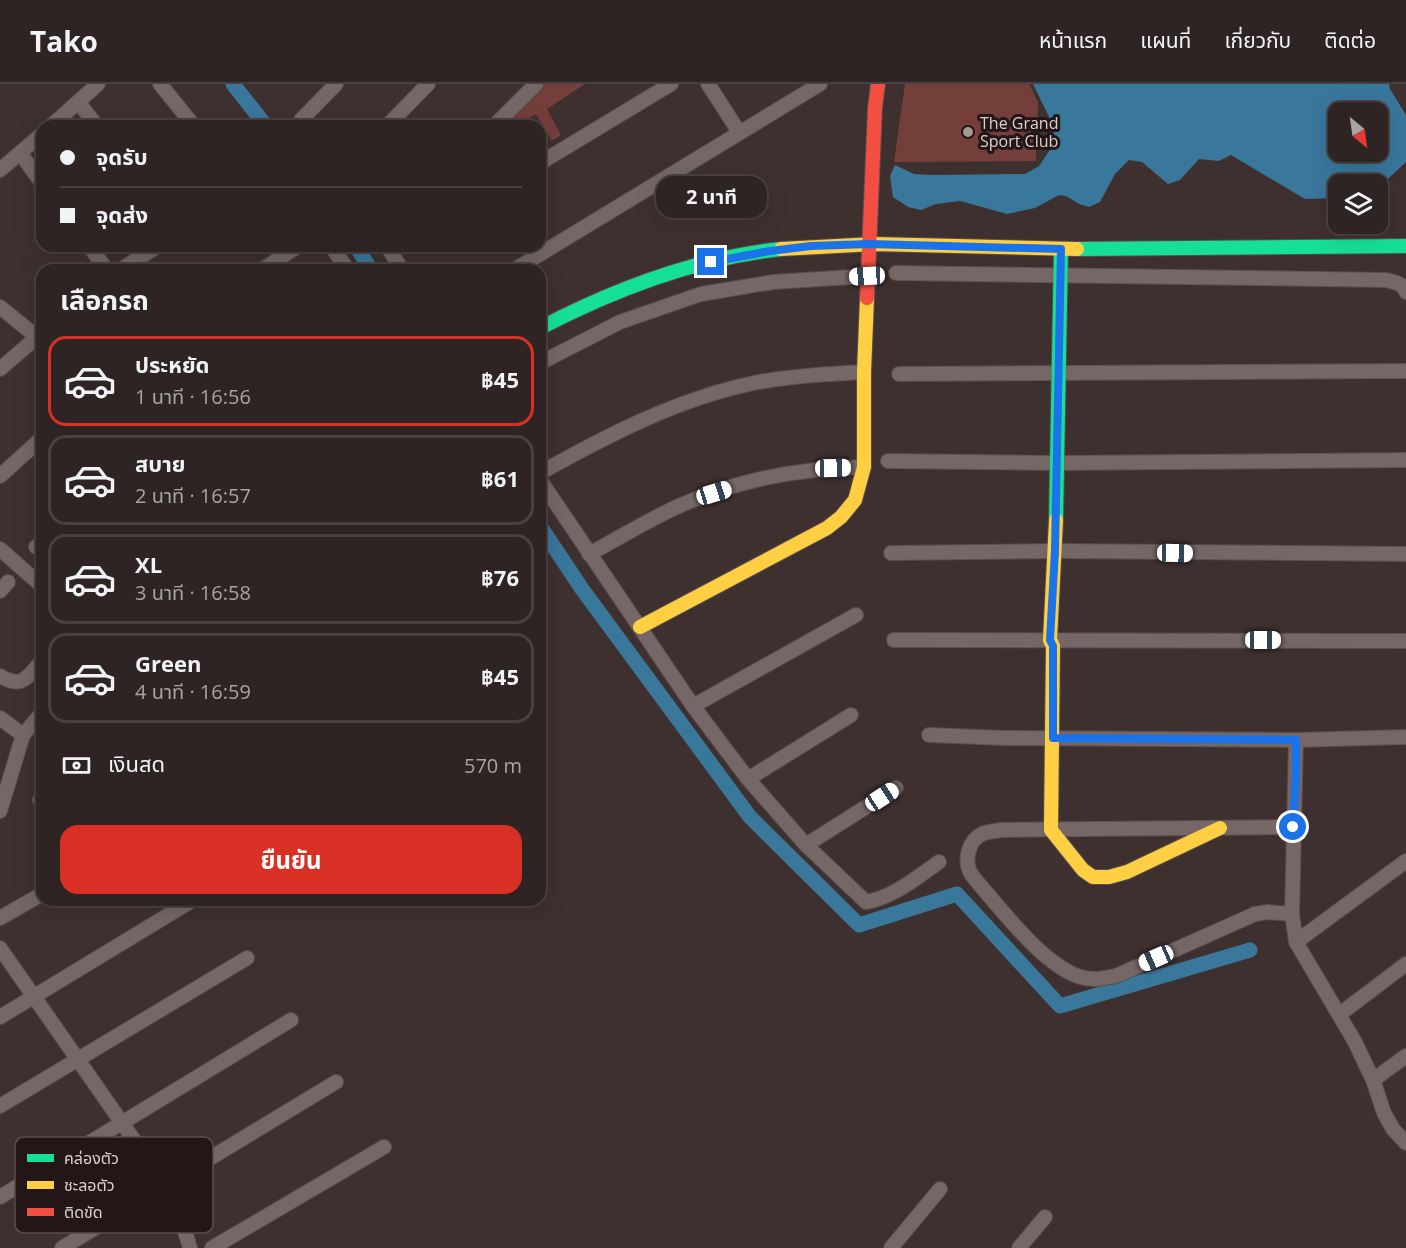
<!DOCTYPE html>
<html lang="th">
<meta charset="utf-8">
<style>
:root{--surface:#2e2423;--page:#362c2b;--text:#f1f3f6;--muted:#a7a4a6;--line:#494141;--accent:#d93025}
body{margin:0;font-family:"Open Sans","Noto Sans Thai",sans-serif;background:var(--page);color:var(--text);height:100vh;display:flex;flex-direction:column;font-size:22px;white-space:nowrap}
*{box-sizing:border-box;margin:0}
p{font-size:20px;color:var(--muted)}
.icon{flex:none;width:33px;height:33px;fill:none;stroke:currentColor;stroke-width:2;stroke-linecap:round;stroke-linejoin:round}
.map{position:relative;flex:1;overflow:hidden}
.sheet{position:absolute;left:36px;top:180px;width:510px;height:642px;display:flex;flex-direction:column;background:var(--surface);border-radius:18px;box-shadow:0 6px 24px #0002,0 0 0 2px var(--line)}
.sheet>*{flex:none}
.hud{position:absolute;left:36px;top:36px;width:510px;height:132px;border-radius:18px;box-shadow:0 6px 24px #0002,0 0 0 2px var(--line);display:grid;align-content:center;height:132px;padding:0 24px;background:var(--surface)}
.needle{width:39px;rotate:151deg}
.fabs{position:absolute;left:1328px;top:18px;display:grid;gap:12px}
.fabs a{display:grid;place-items:center;width:60px;height:60px;border-radius:12px;background:var(--surface);box-shadow:0 6px 24px #0002,0 0 0 2px var(--line);font-size:30px}
.end{position:absolute;width:27px;height:27px;margin:-14px;border:8px solid #1a73e8;background:#fff;box-shadow:0 0 0 3px #fff}
.from{border-radius:50%}
.bubble{position:absolute;height:42px;border-radius:18px;background:var(--surface);box-shadow:0 6px 24px #0002,0 0 0 2px var(--line);font-size:20px;font-weight:700;line-height:42px;text-align:center}
.car{position:absolute;width:18px;height:36px;margin:-18px -9px;border-radius:8px;box-shadow:0 0 4px 2px #0007;background:linear-gradient(#fff 24%,#345 0 40%,#fff 0 76%,#345 0 86%,#fff 0)}
.hud b{display:flex;align-items:center;gap:21px;height:57px;font-size:22px}
.hud b+b{border-top:2px solid var(--line)}
.hud i{width:15px;height:15px;background:var(--text)}
ul{padding:0;list-style:none}
li{display:flex;align-items:center;gap:18px;height:90px;margin:0 12px 9px;padding:0 12px;border:3px solid var(--line);border-radius:18px}
li div{flex:1}
li b{display:block;font-size:22px}
li em{font-style:normal;font-weight:700}
li.selected{border-color:var(--accent)}
li>.icon{width:54px;height:54px;stroke-width:1.5}
h2{padding:0 24px;font-size:27px;line-height:72px}
.pay{display:flex;align-items:center;gap:15px;height:66px;padding:0 24px;font-size:22px}
.pay p{margin-inline-start:auto}
.action{display:flex;gap:12px;margin-top:auto;padding:12px 24px}
.action a{flex:1;height:69px;border-radius:18px;background:var(--accent);color:#fff;font-size:24px;font-weight:700;line-height:69px;text-align:center}
header{display:flex;align-items:center;gap:36px;box-sizing:border-box;height:84px;padding:0 30px;background:var(--surface);border-bottom:2px solid var(--line)}
header strong{font-size:28px}
nav{display:flex;gap:33px;margin-inline-start:auto;font-size:21px}
.map>svg:first-child{display:block}
</style>
<header>
<strong>Tako</strong>
<nav><a>หน้าแรก</a><a>แผนที่</a><a>เกี่ยวกับ</a><a>ติดต่อ</a></nav>
</header>
<div class="map">
<svg width="1406" height="1164" viewBox="0 0 1406 1164">
<rect width="100%" height="100%" fill="#3e302f"/>
<g fill="#743e3b">
<polygon points="542,0 585,0 547,25 561,51 552,57 536,30 516,42 499,42"/>
<polygon points="905,0 1029,0 1038,18 1036,77 894,78"/>
</g>
<path fill="#39779b" fill-rule="evenodd" d="M1033 0H1389L1390 5 1406 31V78L1377 105V100H1338V114L1305 115 1231 71 1219 77 1199 75 1180 96 1168 100 1142 78 1129 76 1115 90 1100 118 1089 123 1079 120 1066 112 1059 111 1035 124 1007 130 960 117 936 120 921 126 908 123 893 113 890 92 895 81 914 90 931 91 1025 90 1039 82 1053 61 1050 35ZM1338 28H1377V68H1338Z"/>
<g fill="none" stroke-linecap="round" stroke-linejoin="round">
<g stroke="#39779b" stroke-width="15">
<polyline points="233,0 266,42"/>
<polyline points="356,162 371,186"/>
<polyline points="540,442 582,505 750,733 859,841 957,810 1060,922 1250,866"/>
</g>
<g stroke="#594d4d" stroke-width="16">
<g id="street">
<polyline points="160,0 194,42"/>
<polyline points="708,0 739,48"/>
<polyline points="78,18 97,42"/>
<polyline points="301,36 336,0"/>
<polyline points="51,42 98,0"/>
<polyline points="387,42 428,0"/>
<polyline points="494,42 536,0"/>
<polyline points="20,69 42,99"/>
<polyline points="540,79 671,0"/>
<polyline points="0,86 42,50"/>
<polyline points="89,162 107,186"/>
<polyline points="331,162 348,186"/>
<polyline points="387,162 402,186"/>
<polyline points="120,186 158,162"/>
<polyline points="262,186 298,162"/>
<polyline points="514,186 820,0"/>
<path d="M896 189 1386 196C1394 198 1403 199 1406 208"/>
<polyline points="0,223 42,257"/>
<polyline points="540,279 620,238 701,210 773,198 867,192"/>
<polyline points="0,285 36,254"/>
<polyline points="899,290 1406,287"/>
<polyline points="888,377 1056,379 1406,376"/>
<path d="M540 389C608 351 677 315 754 299 790 292 827 290 864 288"/>
<polyline points="0,392 42,354"/>
<path d="M540 396 693 622 748 695 806 761 866 818C894 813 916 794 939 778"/>
<polyline points="36,463 42,458"/>
<polyline points="0,465 42,502"/>
<polyline points="891,469 1055,467 1406,470"/>
<path d="M589 470C619 454 648 436 679 422 737 396 801 384 864 383"/>
<polyline points="0,507 8,498"/>
<polyline points="894,556 1406,557"/>
<path d="M0 592C23 605 26 594 42 577"/>
<polyline points="693,622 856,531"/>
<polyline points="0,634 23,651"/>
<polyline points="929,651 1004,654 1296,656 1406,653"/>
<polyline points="1296,656 1292,830 1296,858 1355,958 1373,996 1384,1029 1393,1045 1406,1059"/>
<polyline points="748,695 851,631"/>
<polyline points="40,716 42,713"/>
<polyline points="0,727 23,651 42,629"/>
<polyline points="806,761 896,704"/>
<path d="M1292 830 1268 828 1255 830 1116 892C1109 893 1100 895 1093 895 1053 895 1004 828 979 800 976 796 972 792 970 788 964 775 969 756 982 750 988 747 996 747 1002 746L1293 743"/>
<polyline points="0,834 42,810"/>
<polyline points="1296,858 1406,777"/>
<polyline points="0,864 166,1102 183,1141 190,1164"/>
<polyline points="1340,930 1406,880"/>
<polyline points="0,933 193,816"/>
<polyline points="1373,996 1406,972"/>
<polyline points="0,1022 247,874"/>
<polyline points="0,1113 291,936"/>
<polyline points="62,1164 336,998"/>
<polyline points="212,1164 384,1063"/>
<polyline points="891,1164 940,1105"/>
<polyline points="1019,1164 1045,1133"/>
</g>
</g>
<g stroke="#594d4d" stroke-width="16">
<g id="fast">
<polyline points="1077,165 1406,162"/>
<path d="M540 244C615 205 696 174 781 165"/>
<polyline points="1056,436 1061,165"/>
</g>
</g>
<g stroke="#594d4d" stroke-width="16">
<g id="slow">
<polyline points="781,165 874,160 1077,165"/>
<polyline points="1056,436 1050,556 1053,562 1051,746 1083,786 1093,793 1109,793 1127,788 1220,744"/>
<polyline points="640,543 827,444 841,433 855,416 864,383 864,288 867,214"/>
</g>
</g>
<g stroke="#594d4d" stroke-width="16">
<polyline id="jam" points="867,214 875,24 878,0"/>
</g>
<use href="#street" stroke="#746766" stroke-width="14"/>
<use href="#fast" stroke="#16e098" stroke-width="14"/>
<use href="#slow" stroke="#ffcf43" stroke-width="14"/>
<use href="#jam" stroke="#f24e42" stroke-width="14"/>
</g>
<g fill="none" stroke-linecap="round" stroke-linejoin="round">
<polyline stroke="#1a73e8" stroke-width="8" points="711,178 770,167 811,162 869,160 1061,165 1055,467 1050,556 1053,562 1053,654 1296,656 1296,691 1293,743"/>
</g>
<circle fill="#a79796" stroke="#221716" stroke-width="2" cx="968" cy="48" r="6"/>
<g text-anchor="middle" stroke-width="6" stroke-linejoin="round" paint-order="stroke">
<g font-size="16" fill="#dfcecd" stroke="#221716" text-anchor="start">
<text x="980" y="45">The Grand<tspan x="980" dy="18">Sport Club</tspan></text>
</g>
</g>
<rect x="15" y="1053" width="198" height="96" rx="9" fill="#221716" stroke="#5b4e4d" stroke-width="1.5"/>
<rect x="27" y="1070" width="27" height="8" fill="#16e098"/>
<rect x="27" y="1097" width="27" height="8" fill="#ffcf43"/>
<rect x="27" y="1124" width="27" height="8" fill="#f24e42"/>
<g font-size="16" fill="#dfcecd">
<text x="64" y="1080">คล่องตัว</text>
<text x="64" y="1107">ชะลอตัว</text>
<text x="64" y="1134">ติดขัด</text>
</g>
</svg>
<div class="fabs">
<a><svg class="needle" viewBox="-14 -14 28 28"><path d="M0-13l5 13h-10z" fill="#e53935"/><path d="M0 13l5-13h-10z" fill="#a7a4a6"/></svg></a>
<a><svg class="icon" aria-label="layers" viewBox="0 0 24 24"><path d="M12 4l9 5-9 5-9-5zM3 14l9 5 9-5"/></svg></a>
</div>
<i class="end from" style="left:1293px;top:743px"></i>
<i class="end" style="left:711px;top:178px"></i>
<div class="bubble" style="left:656px;top:92px;width:111px">2 นาที</div>
<i class="car" style="left:867px;top:192px;rotate:267deg"></i>
<i class="car" style="left:833px;top:384px;rotate:89deg"></i>
<i class="car" style="left:714px;top:409px;rotate:73deg"></i>
<i class="car" style="left:1175px;top:469px;rotate:91deg"></i>
<i class="car" style="left:1263px;top:556px;rotate:90deg"></i>
<i class="car" style="left:882px;top:713px;rotate:57deg"></i>
<i class="car" style="left:1156px;top:874px;rotate:246deg"></i>
<div class="hud">
<b><i class="from"></i>จุดรับ</b>
<b><i></i>จุดส่ง</b>
</div>
<section class="sheet">
<h2>เลือกรถ</h2>
<ul>
<li class="selected"><svg class="icon" aria-label="car" viewBox="0 0 24 24"><path d="M5 17H2v-5l4-1 3-4h7l3 4 3 1v5h-3M9 17h6M6 11h13"/><circle cx="7" cy="17" r="2"/><circle cx="17" cy="17" r="2"/></svg><div><b>ประหยัด</b><p>1 นาที · 16:56</p></div><em>฿45</em></li>
<li><svg class="icon" aria-label="car" viewBox="0 0 24 24"><path d="M5 17H2v-5l4-1 3-4h7l3 4 3 1v5h-3M9 17h6M6 11h13"/><circle cx="7" cy="17" r="2"/><circle cx="17" cy="17" r="2"/></svg><div><b>สบาย</b><p>2 นาที · 16:57</p></div><em>฿61</em></li>
<li><svg class="icon" aria-label="car" viewBox="0 0 24 24"><path d="M5 17H2v-5l4-1 3-4h7l3 4 3 1v5h-3M9 17h6M6 11h13"/><circle cx="7" cy="17" r="2"/><circle cx="17" cy="17" r="2"/></svg><div><b>XL</b><p>3 นาที · 16:58</p></div><em>฿76</em></li>
<li><svg class="icon" aria-label="car" viewBox="0 0 24 24"><path d="M5 17H2v-5l4-1 3-4h7l3 4 3 1v5h-3M9 17h6M6 11h13"/><circle cx="7" cy="17" r="2"/><circle cx="17" cy="17" r="2"/></svg><div><b>Green</b><p>4 นาที · 16:59</p></div><em>฿45</em></li>
</ul>
<div class="pay"><svg class="icon" aria-label="cash" viewBox="0 0 24 24"><path d="M3 7h18v10H3z"/><circle cx="12" cy="12" r="2"/></svg>เงินสด<p>570 m</p></div>
<div class="action"><a>ยืนยัน</a></div>
</section>
</div>
